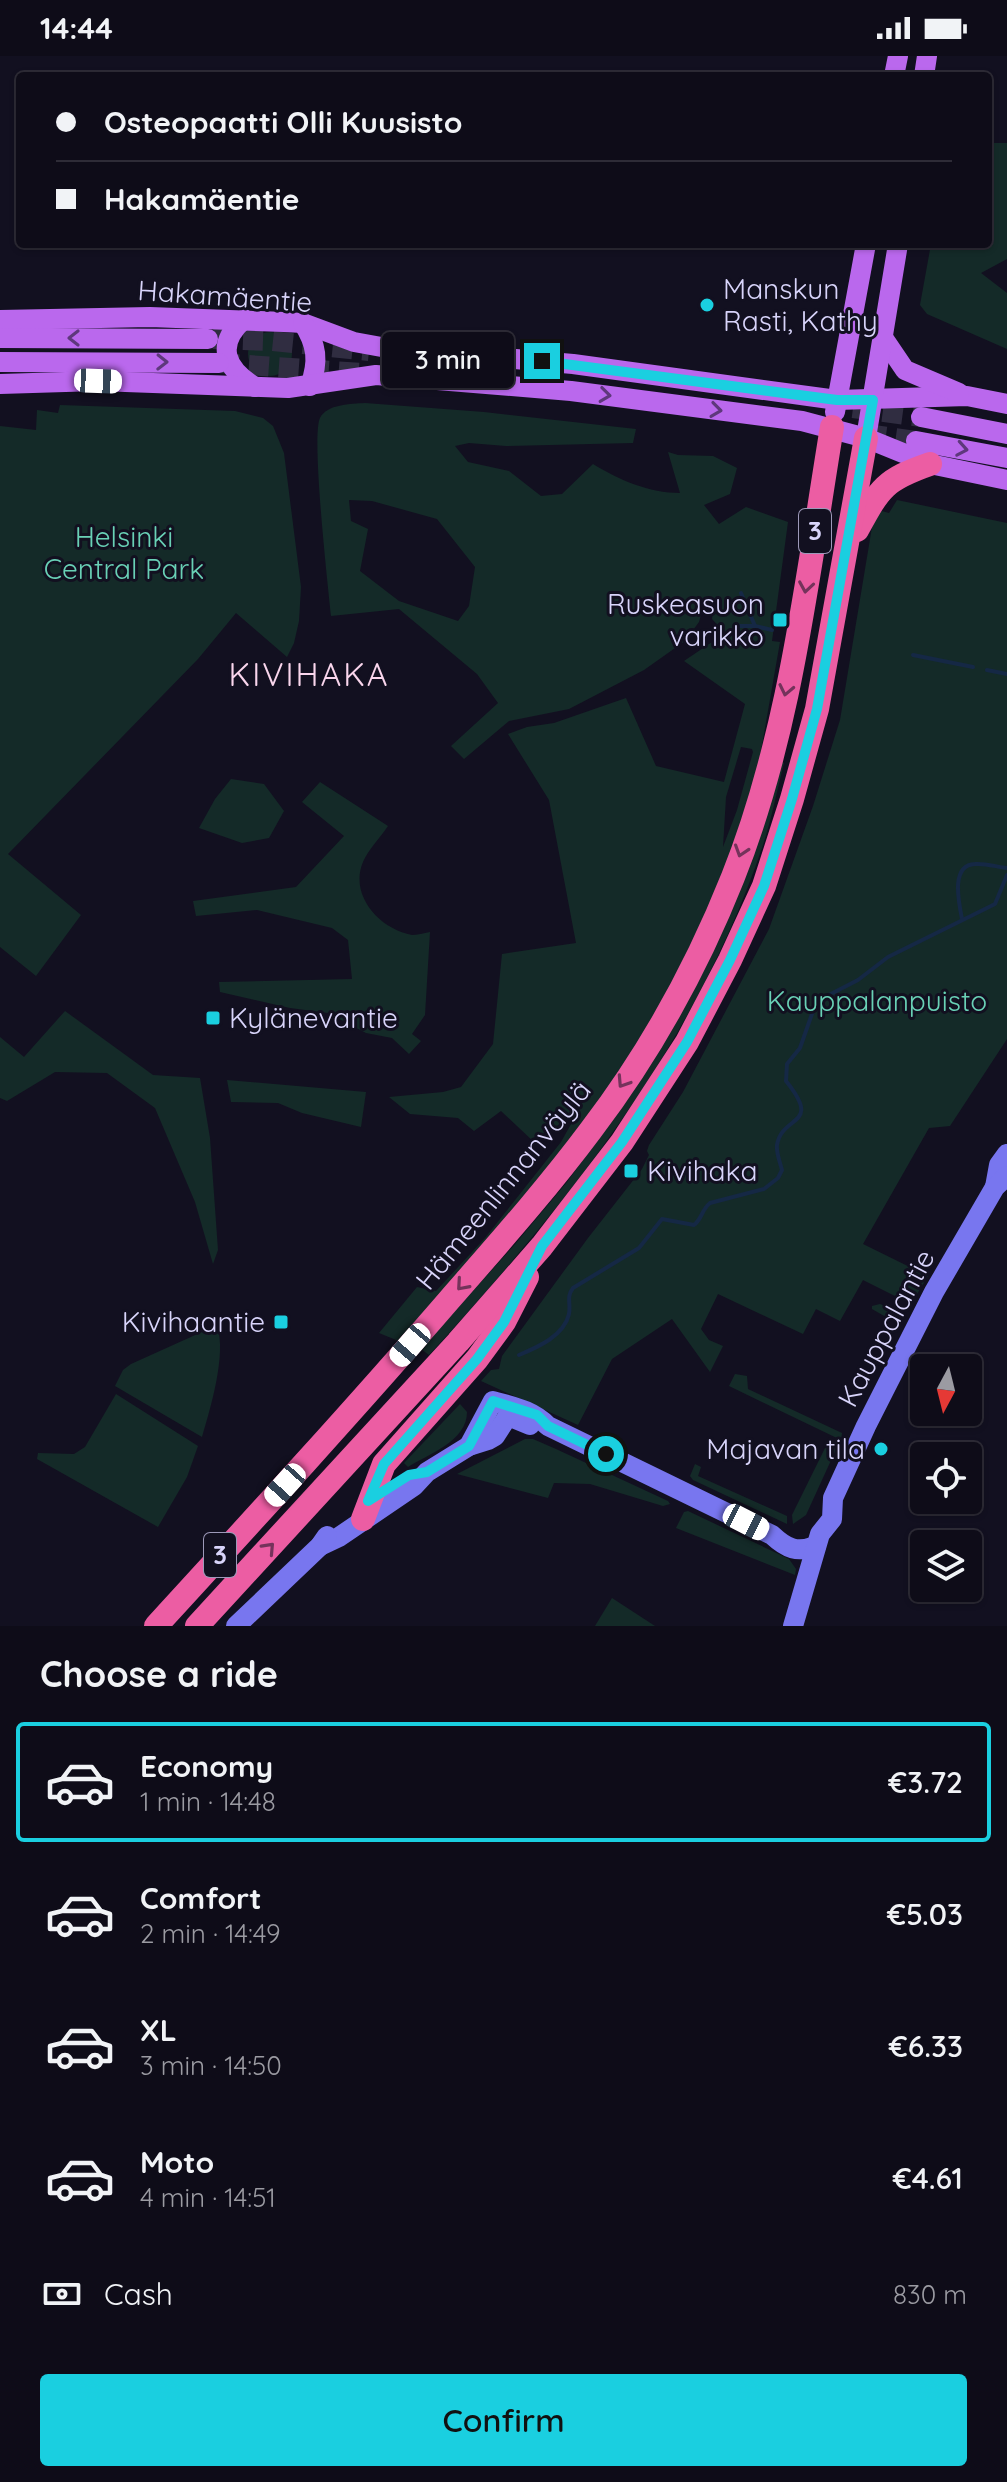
<!DOCTYPE html>
<meta charset="utf-8">
<style>
:root{--surface:#0e0c18;--page:#171521;--text:#f1f3f6;--muted:#9b9ba2;--line:#2e2c37;--accent:#1acfe0}
body{margin:0;font-family:Quicksand,sans-serif;background:var(--page);color:var(--text);height:100vh;display:flex;flex-direction:column;font-size:30px;white-space:nowrap}
*{box-sizing:border-box;margin:0}
p{font-size:26px;color:var(--muted)}
.icon{flex:none;width:44px;height:44px;fill:none;stroke:currentColor;stroke-width:2;stroke-linecap:round;stroke-linejoin:round}
.map{position:relative;height:1570px;overflow:hidden}
.sheet{display:flex;flex-direction:column;background:var(--surface);flex:1}
.sheet>*{flex:none}
.banner{position:absolute;left:16px;top:16px;width:976px;height:176px;border-radius:8px;box-shadow:0 2px 6px #0004,0 0 0 2px var(--line);display:grid;align-content:center;height:176px;padding:0 40px;background:var(--surface)}
.needle{width:52px;rotate:187deg}
.buttons{position:absolute;left:910px;top:1298px;display:grid;gap:16px}
.buttons a{display:grid;place-items:center;width:72px;height:72px;border-radius:8px;background:var(--surface);box-shadow:0 2px 6px #0004,0 0 0 2px var(--line);font-size:40px}
.end{position:absolute;width:36px;height:36px;margin:-18px;border:10px solid #1acfe0;background:#111;box-shadow:0 0 0 4px #111}
.from{border-radius:50%}
.bubble{position:absolute;height:56px;border-radius:8px;background:var(--surface);box-shadow:0 2px 6px #0004,0 0 0 2px var(--line);font-size:26px;font-weight:600;line-height:56px;text-align:center}
.car{position:absolute;width:24px;height:48px;margin:-24px -12px;border-radius:10px;box-shadow:0 0 6px 2px #0007;background:linear-gradient(#fff 24%,#345 0 40%,#fff 0 76%,#345 0 86%,#fff 0)}
.banner b{display:flex;align-items:center;gap:28px;height:76px;font-size:30px}
.banner b+b{border-top:2px solid var(--line)}
.banner i{width:20px;height:20px;background:var(--text)}
ul{padding:0;list-style:none}
li{display:flex;align-items:center;gap:24px;height:120px;margin:0 16px 12px;padding:0 24px;border:4px solid transparent;border-radius:8px}
li div{flex:1}
li b{display:block;font-size:30px}
li em{font-style:normal;font-weight:600}
li.on{border-color:var(--accent)}
li>.icon{width:72px;height:72px;stroke-width:1.5}
h2{padding:0 40px;font-size:36px;line-height:96px}
.pay{display:flex;align-items:center;gap:20px;height:88px;padding:0 40px;font-size:30px}
.pay p{margin-inline-start:auto}
.button{display:flex;gap:16px;margin-top:auto;padding:16px 40px}
.button a{flex:1;height:92px;border-radius:8px;background:var(--accent);color:#111;font-size:32px;font-weight:600;line-height:92px;text-align:center}
.status{display:flex;justify-content:space-between;align-items:center;height:56px;padding:0 40px;background:var(--surface);direction:ltr}
.status svg{height:22px;fill:currentColor}
.map>svg:first-child{display:block}
</style>
<div class="status"><b>14:44</b><svg viewBox="0 0 49 12"><path d="M0 12V9h3v3zM5 12V6h3v6zM10 12V3h3v9zM15 12V0h3v12zM26 1h20v11H26zM47 4h2v5h-2z"/></svg></div>
<div class="map">
<svg width="1007" height="1570" viewBox="0 0 1007 1570">
<rect width="100%" height="100%" fill="#121020"/>
<g fill="#142a28" fill-rule="evenodd">
<polygon points="988,87 1007,87 1007,203 981,217 1007,237 1007,293 927,258 920,249 931,188 988,188"/>
<circle cx="270" cy="298" r="22"/>
<path d="M365 347 484 356 636 373 633 387 506 390 469 387 455 390 468 406 509 415 541 440 562 438 593 408C619 424 649 437 680 437L668 396 678 399 713 400 737 412 730 438 704 449 719 468 746 451 788 466 772 585 780 586 758 712 722 822 680 915 654 964 563 1098 401 1286 379 1277 417 1231 436 1235 485 1182 561 1086 580 1052 535 1087 501 1055 474 1075 458 1062 410 1058 389 1041 443 1036 461 1031 493 988 502 898 576 887 549 744 508 678 527 671 554 667 626 642 656 710 724 726 745 648 684 605 712 586 722 585 726 578 712 563 714 545 705 544 699 566 685 585 644 614 569 653 509 665 464 703 451 690 498 647 477 618 399 553 331 560C328 530 311 380 320 362 327 348 351 348 365 347ZM349 444 372 445 437 463 475 511 469 550 458 565 399 545 360 515 368 473 351 465ZM741 691 752 693 753 696 737 754 723 791 726 741Z"/>
<polygon points="60,349 235,355 263,362 273,370 284,397 301,531 299,565 294,587 287,601 236,557 198,603 8,798 81,859 36,920 0,891 0,370 36,374 37,354 58,357"/>
<polygon points="897,444 1007,467 1007,983 950,1070 929,1072 863,1188 928,1220 911,1248 863,1224 840,1265 816,1253 803,1278 718,1238 701,1273 709,1284 723,1290 710,1316 672,1263 612,1303 578,1369 481,1325 491,1314 499,1313 502,1300 588,1182 642,1113 649,1099 647,1095 649,1089 683,1036 769,873 813,750 840,664 872,471 878,454 889,457"/>
<path d="M780 705 784 707C777 734 772 762 763 789 696 988 569 1146 429 1299L421 1293 516 1187 567 1126 635 1033Z"/>
<polygon points="231,723 264,728 284,755 269,782 242,787 199,772 215,743"/>
<path d="M320 726 388 770C380 782 368 794 363 806 349 839 379 873 412 879 417 879 424 877 430 876L425 959 412 978 421 985 409 998 392 982 366 977 328 957 290 952 220 936 219 926 352 923 348 884 332 872 257 854 196 860 193 845 296 831 344 780 302 746Z"/>
<polygon points="65,955 153,1019 200,1022 210,1082 218,1194 213,1208 195,1146 155,1052 107,1017 55,1016 7,1045 0,1042 0,981 24,1001"/>
<polygon points="227,1024 366,1036 361,1071 302,1057 278,1047 231,1046"/>
<polygon points="880,1248 906,1258 900,1269 872,1253 872,1250"/>
<path d="M213 1271H217C227 1297 210 1354 202 1381L115 1330 123 1314 131 1308Z"/>
<polygon points="735,1318 747,1320 748,1333 842,1377 841,1384 729,1330"/>
<polygon points="116,1338 198,1390 187,1421 158,1471 37,1403 38,1397 74,1398 85,1391"/>
<path d="M460 1348 467 1356C467 1385 429 1398 408 1411L404 1407Z"/>
<polygon points="525,1383 533,1383 556,1393 668,1445 670,1448 663,1450 590,1428 554,1427 548,1442 457,1418"/>
<polygon points="829,1384 838,1389 806,1459 793,1468 792,1459"/>
<polygon points="695,1408 701,1411 698,1420 787,1460 787,1468 693,1424 690,1420"/>
<polygon points="688,1455 789,1503 796,1513 795,1519 676,1472 684,1456"/>
<polygon points="612,1542 655,1570 595,1570"/>
</g>
<g fill="none" stroke-linecap="round" stroke-linejoin="round">
<g stroke="#152845" stroke-width="4">
<polyline points="741,537 755,570"/>
<polyline points="735,570 755,570 772,574"/>
<polyline points="913,599 973,611"/>
<polyline points="987,614 1007,618"/>
<path d="M962 863C959 847 950 809 975 808 985 807 997 811 1007 812"/>
<path d="M519 1299C538 1291 564 1280 569 1258 571 1247 566 1241 573 1232L639 1192 662 1163 694 1169C702 1163 702 1153 710 1147L764 1133 778 1122 782 1114C780 1106 776 1097 777 1089 782 1058 823 1071 786 1025L787 1008 800 992 813 955 823 942 858 924 888 901 995 848 1007 819"/>
</g>
<g stroke="#302d41" stroke-width="20" stroke-dasharray="20 10" stroke-linecap="butt">
<polyline points="213,283 272,285 369,295"/>
<polyline points="219,307 362,317"/>
<polyline points="853,352 921,361"/>
<polyline points="866,378 916,385"/>
</g>
<g stroke="#7876ef" stroke-width="20">
<polyline points="995,1131 999,1109 1007,1098"/>
<path d="M469 1390 493 1345C514 1351 532 1354 548 1370L772 1479C787 1493 797 1497 816 1490"/>
<polyline points="320,1490 339,1481 414,1430 427,1416 469,1390 488,1384 495,1380 508,1360 530,1369"/>
<polyline points="236,1570 320,1490 327,1480"/>
<polyline points="793,1570 820,1478 832,1463 833,1442 866,1370 934,1236 995,1131 1007,1120"/>
</g>
<g stroke="#ba68ed" stroke-width="20">
<polyline points="894,20 898,0"/>
<polyline points="924,20 927,0"/>
<path d="M244 263C215 289 225 312 255 331"/>
<polyline points="0,264 150,261 284,266 303,267 354,286 387,292 573,308 837,344 967,340 1007,348"/>
<path d="M303 267C317 289 319 305 310 330"/>
<polyline points="0,282 208,283"/>
<polyline points="884,283 905,314 959,337"/>
<polyline points="0,306 219,307"/>
<polyline points="0,328 98,325 288,332 376,319 571,335 802,365 866,382 930,408 1007,424"/>
<polyline points="835,356 866,188"/>
<polyline points="921,361 1007,378"/>
<polyline points="866,382 898,188"/>
<polyline points="916,385 1007,402"/>
</g>
<g stroke="#ec5da3" stroke-width="24">
<path d="M857 474C880 432 884 424 930 408"/>
<polyline points="363,1463 384,1408 477,1303 504,1266 527,1221"/>
<path d="M156 1570C255 1462 354 1354 450 1243 498 1188 547 1133 591 1074 649 998 698 909 733 821 790 678 807 522 832 371"/>
<polyline points="197,1570 458,1286 542,1190 622,1086 687,986 730,904 764,830 792,743 817,653 866,382"/>
</g>
</g>
<defs><path id="oneway-chevron" d="M-2-3.5L2.5 0L-2 3.5" fill="none" stroke-width="1.6" stroke-linecap="round" stroke-linejoin="round" transform="scale(2)"/></defs>
<g stroke="#5e387c">
<use href="#oneway-chevron" transform="translate(74 282) rotate(-180)"/>
<use href="#oneway-chevron" transform="translate(162 306) rotate(1)"/>
<use href="#oneway-chevron" transform="translate(605 339) rotate(7)"/>
<use href="#oneway-chevron" transform="translate(716 354) rotate(8)"/>
<use href="#oneway-chevron" transform="translate(962 393) rotate(10)"/>
</g>
<g stroke="#74335b">
<use href="#oneway-chevron" transform="translate(806 531) rotate(99)"/>
<use href="#oneway-chevron" transform="translate(786 634) rotate(102)"/>
<use href="#oneway-chevron" transform="translate(741 795) rotate(108)"/>
<use href="#oneway-chevron" transform="translate(623 1026) rotate(123)"/>
<use href="#oneway-chevron" transform="translate(462 1229) rotate(131)"/>
<use href="#oneway-chevron" transform="translate(269 1492) rotate(-47)"/>
</g>
<g fill="none" stroke-linecap="round" stroke-linejoin="round">
<polyline stroke="#1acfe0" stroke-width="10" points="542,305 837,344 873,344 817,653 792,743 764,830 730,904 687,986 622,1086 542,1190 504,1266 477,1303 384,1408 368,1445 409,1419 427,1416 469,1390 493,1345 537,1359 548,1370 606,1398"/>
</g>
<g fill="#1acfe0" stroke="#121020" stroke-width="3">
<circle cx="707" cy="249" r="8"/>
<rect x="772" y="556" width="16" height="16" rx="4"/>
<rect x="205" y="954" width="16" height="16" rx="4"/>
<rect x="623" y="1107" width="16" height="16" rx="4"/>
<rect x="273" y="1258" width="16" height="16" rx="4"/>
<circle cx="881" cy="1393" r="8"/>
</g>
<g text-anchor="middle" stroke-width="6" stroke-linejoin="round" paint-order="stroke">
<g fill="#121020" stroke="#9d99b9" stroke-width="2">
<rect x="799" y="453" width="32" height="44" rx="6"/>
<rect x="204" y="1477" width="32" height="44" rx="6"/>
</g>
<g font-size="26" font-weight="bold" fill="#d8d4fa">
<text x="815" y="484">3</text>
<text x="220" y="1508">3</text>
</g>
<g font-size="28" fill="#d8d4fa" stroke="#121020" text-anchor="start">
<text x="723" y="243">Manskun<tspan x="723" dy="32">Rasti, Kathy</tspan></text>
<text x="764" y="558" text-anchor="end">Ruskeasuon<tspan x="764" dy="32">varikko</tspan></text>
<text x="229" y="972">Kylänevantie</text>
<text x="647" y="1125">Kivihaka</text>
<text x="265" y="1276" text-anchor="end">Kivihaantie</text>
<text x="865" y="1403" text-anchor="end">Majavan tila</text>
</g>
<g font-size="28" fill="#d8d4fa" stroke="#121020">
<text transform="translate(225 240) rotate(4)" y="10">Hakamäentie</text>
<text transform="translate(503 1129) rotate(-51)" y="10">Hämeenlinnanväylä</text>
<text transform="translate(886 1272) rotate(-62)" y="10">Kauppalantie</text>
</g>
<g font-size="28" fill="#69d1b6" stroke="#121020">
<text x="124" y="491">Helsinki<tspan x="124" dy="32">Central Park</tspan></text>
<text x="877" y="955">Kauppalanpuisto</text>
</g>
<g font-size="32" letter-spacing="2" fill="#fad6ed" stroke="#121020">
<text x="309" y="630">KIVIHAKA</text>
</g>
</g>
</svg>
<div class="buttons">
<a><svg class="needle" viewBox="-14 -14 28 28"><path d="M0-13l5 13h-10z" fill="#e53935"/><path d="M0 13l5-13h-10z" fill="#9b9ba2"/></svg></a>
<a><svg class="icon" aria-label="locate" viewBox="0 0 24 24"><circle cx="12" cy="12" r="6"/><path d="M12 2v4M12 18v4M2 12h4M18 12h4"/></svg></a>
<a><svg class="icon" aria-label="layers" viewBox="0 0 24 24"><path d="M12 4l9 5-9 5-9-5zM3 14l9 5 9-5"/></svg></a>
</div>
<i class="end from" style="left:606px;top:1398px"></i>
<i class="end" style="left:542px;top:305px"></i>
<div class="bubble" style="left:382px;top:276px;width:132px">3 min</div>
<i class="car" style="left:98px;top:325px;rotate:92deg"></i>
<i class="car" style="left:410px;top:1289px;rotate:221deg"></i>
<i class="car" style="left:285px;top:1429px;rotate:222deg"></i>
<i class="car" style="left:746px;top:1466px;rotate:117deg"></i>
<div class="banner">
<b><i class="from"></i>Osteopaatti Olli Kuusisto</b>
<b><i></i>Hakamäentie</b>
</div>
</div>
<section class="sheet">
<h2>Choose a ride</h2>
<ul>
<li class="on"><svg class="icon" aria-label="car" viewBox="0 0 24 24"><path d="M5 17H2v-5l4-1 3-4h7l3 4 3 1v5h-3M9 17h6M6 11h13"/><circle cx="7" cy="17" r="2"/><circle cx="17" cy="17" r="2"/></svg><div><b>Economy</b><p>1 min · 14:48</p></div><em>€3.72</em></li>
<li><svg class="icon" aria-label="car" viewBox="0 0 24 24"><path d="M5 17H2v-5l4-1 3-4h7l3 4 3 1v5h-3M9 17h6M6 11h13"/><circle cx="7" cy="17" r="2"/><circle cx="17" cy="17" r="2"/></svg><div><b>Comfort</b><p>2 min · 14:49</p></div><em>€5.03</em></li>
<li><svg class="icon" aria-label="car" viewBox="0 0 24 24"><path d="M5 17H2v-5l4-1 3-4h7l3 4 3 1v5h-3M9 17h6M6 11h13"/><circle cx="7" cy="17" r="2"/><circle cx="17" cy="17" r="2"/></svg><div><b>XL</b><p>3 min · 14:50</p></div><em>€6.33</em></li>
<li><svg class="icon" aria-label="car" viewBox="0 0 24 24"><path d="M5 17H2v-5l4-1 3-4h7l3 4 3 1v5h-3M9 17h6M6 11h13"/><circle cx="7" cy="17" r="2"/><circle cx="17" cy="17" r="2"/></svg><div><b>Moto</b><p>4 min · 14:51</p></div><em>€4.61</em></li>
</ul>
<div class="pay"><svg class="icon" aria-label="cash" viewBox="0 0 24 24"><path d="M3 7h18v10H3z"/><circle cx="12" cy="12" r="2"/></svg>Cash<p>830 m</p></div>
<div class="button"><a>Confirm</a></div>
</section>
